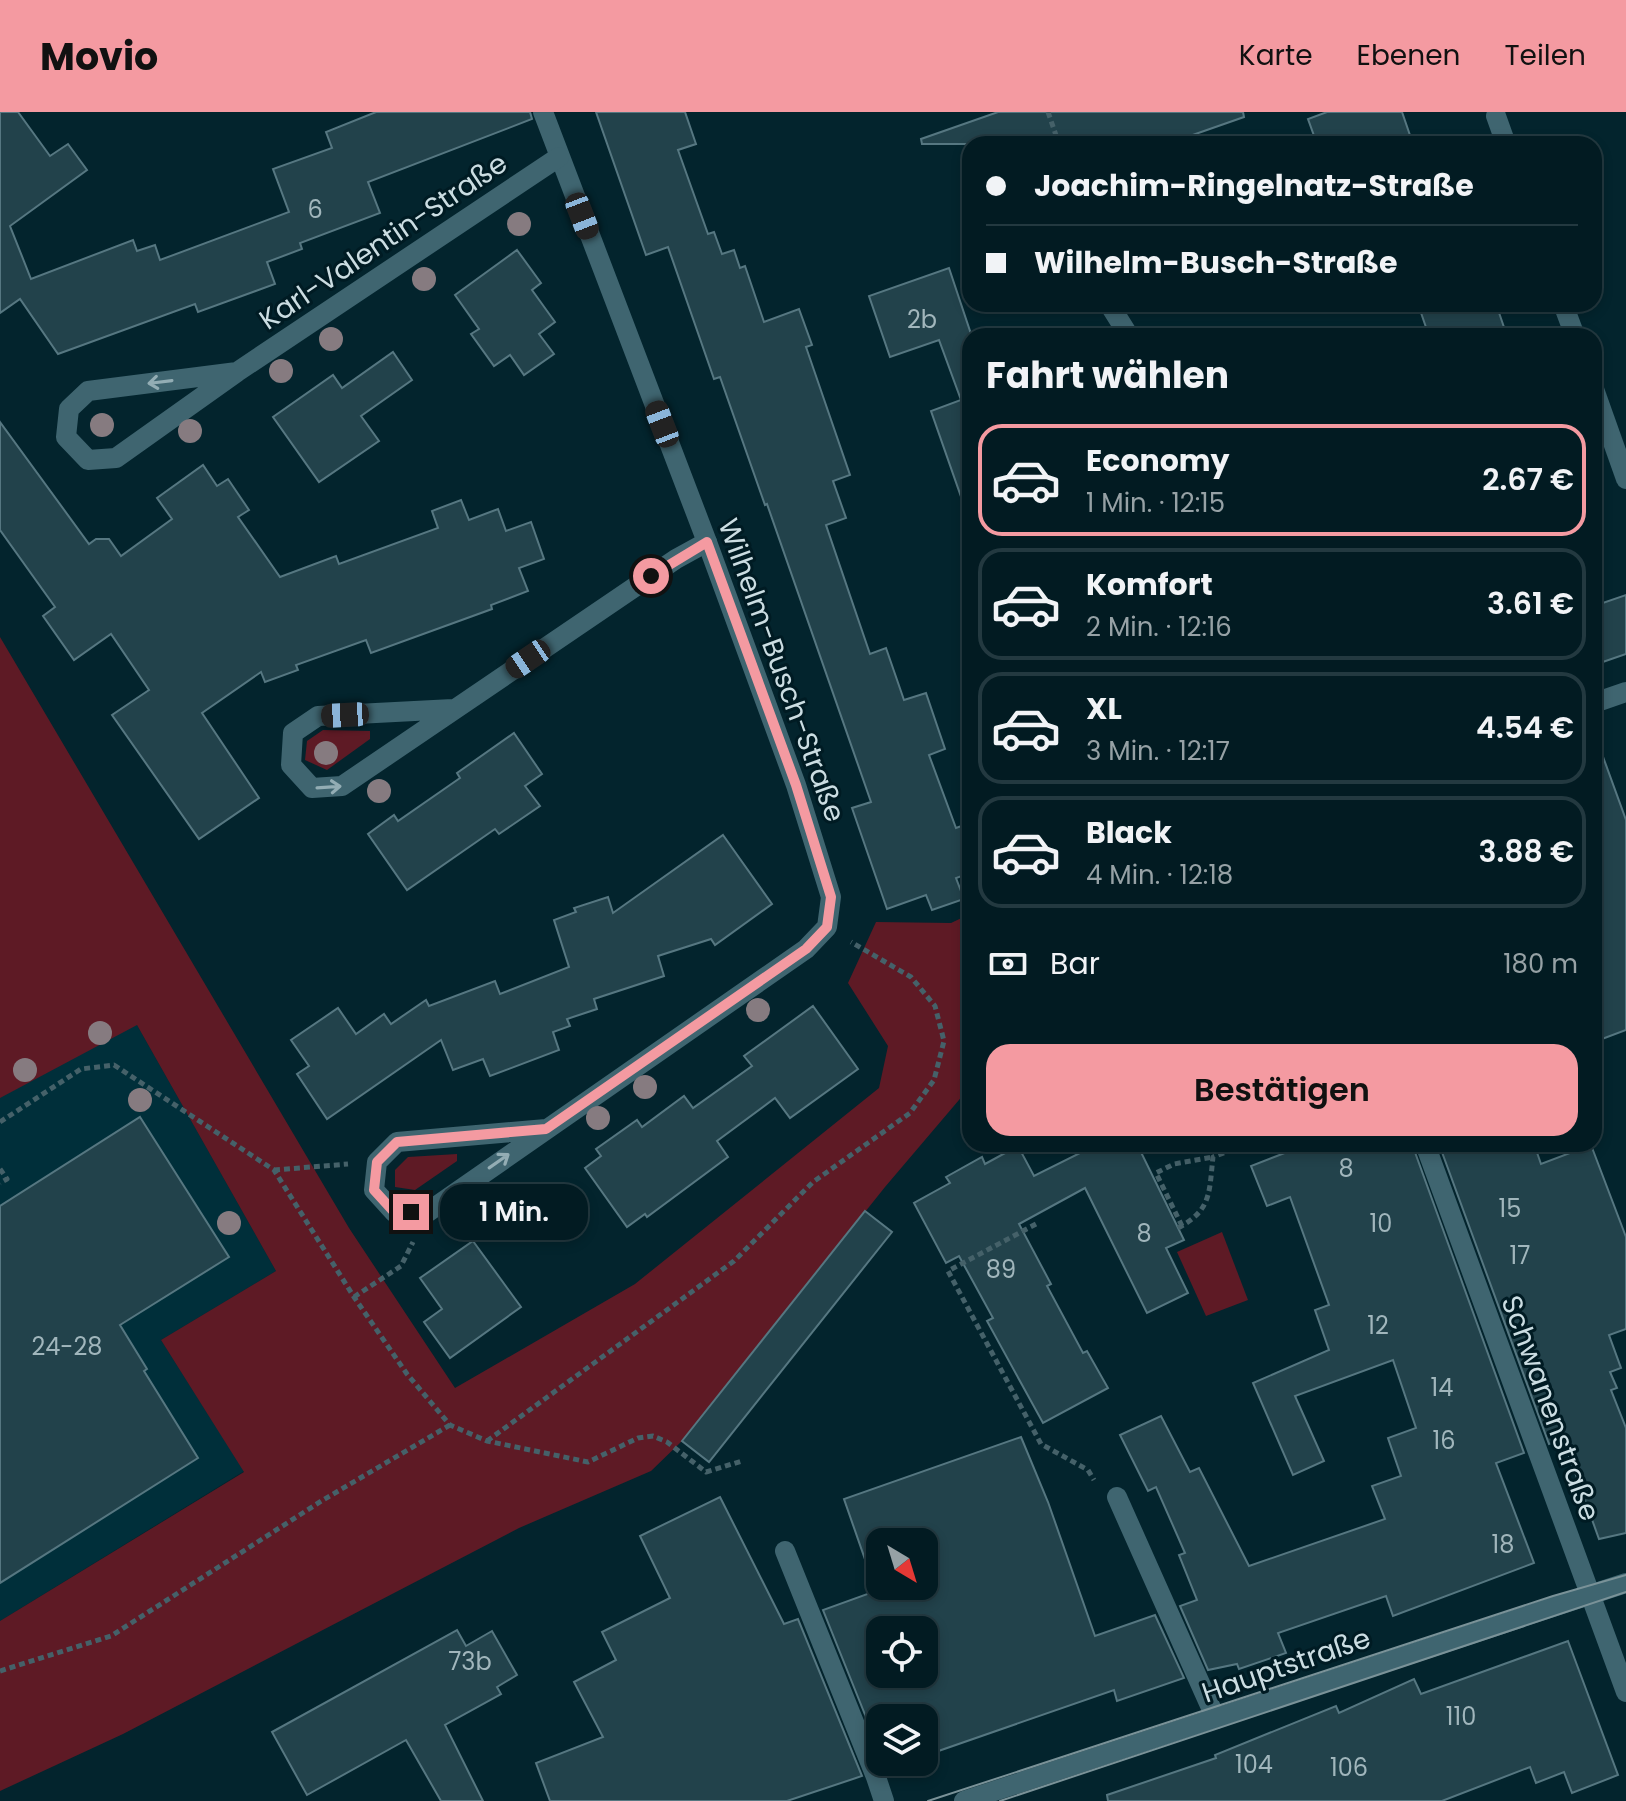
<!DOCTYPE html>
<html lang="de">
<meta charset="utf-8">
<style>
:root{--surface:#021b22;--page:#0c242a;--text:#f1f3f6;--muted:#96a1a5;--line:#233940;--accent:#f49aa1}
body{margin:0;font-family:Poppins,sans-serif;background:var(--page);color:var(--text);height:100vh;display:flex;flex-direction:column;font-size:30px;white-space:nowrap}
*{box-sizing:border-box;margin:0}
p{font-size:26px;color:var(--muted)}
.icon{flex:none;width:44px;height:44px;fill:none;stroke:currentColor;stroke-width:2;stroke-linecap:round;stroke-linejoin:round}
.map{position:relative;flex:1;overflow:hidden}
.side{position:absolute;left:962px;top:216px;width:640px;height:824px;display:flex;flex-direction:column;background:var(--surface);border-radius:24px;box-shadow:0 4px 12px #0003,0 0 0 2px var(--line)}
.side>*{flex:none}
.top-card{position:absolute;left:962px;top:24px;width:640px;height:176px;border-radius:24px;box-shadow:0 4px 12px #0003,0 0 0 2px var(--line);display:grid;align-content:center;height:176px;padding:0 24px;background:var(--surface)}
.needle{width:52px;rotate:142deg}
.fabs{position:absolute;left:866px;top:1416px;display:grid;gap:16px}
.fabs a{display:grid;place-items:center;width:72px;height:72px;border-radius:16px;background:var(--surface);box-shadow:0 4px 12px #0003,0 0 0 2px var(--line);font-size:40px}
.end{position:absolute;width:36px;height:36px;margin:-18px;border:10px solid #f49aa1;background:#111;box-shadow:0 0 0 4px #111}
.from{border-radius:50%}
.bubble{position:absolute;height:56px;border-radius:24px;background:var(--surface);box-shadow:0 4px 12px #0003,0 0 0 2px var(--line);font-size:26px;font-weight:600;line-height:56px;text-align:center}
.car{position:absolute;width:24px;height:48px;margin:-24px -12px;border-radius:10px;box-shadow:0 0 6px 2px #0007;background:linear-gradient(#222 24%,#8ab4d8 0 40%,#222 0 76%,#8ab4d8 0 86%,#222 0)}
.top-card b{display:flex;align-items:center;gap:28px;height:76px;font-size:30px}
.top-card b+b{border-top:2px solid var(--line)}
.top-card i{width:20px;height:20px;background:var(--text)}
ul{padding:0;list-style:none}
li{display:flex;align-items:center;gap:24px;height:112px;margin:0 16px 12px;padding:0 8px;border:4px solid var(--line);border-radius:24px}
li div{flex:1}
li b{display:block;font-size:30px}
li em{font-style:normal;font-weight:600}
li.current{border-color:var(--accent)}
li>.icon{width:72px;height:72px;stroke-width:1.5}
h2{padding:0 24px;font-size:36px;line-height:96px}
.pay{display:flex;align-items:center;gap:20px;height:88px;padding:0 24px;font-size:30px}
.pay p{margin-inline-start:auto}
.cta{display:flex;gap:16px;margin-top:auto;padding:16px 24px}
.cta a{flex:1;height:92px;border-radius:24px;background:var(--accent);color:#111;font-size:32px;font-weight:600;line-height:92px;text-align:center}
header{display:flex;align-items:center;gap:48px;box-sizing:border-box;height:112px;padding:0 40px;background:var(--accent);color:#111}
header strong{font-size:38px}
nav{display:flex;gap:44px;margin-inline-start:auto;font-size:28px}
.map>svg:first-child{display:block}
</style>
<header>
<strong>Movio</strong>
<nav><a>Karte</a><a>Ebenen</a><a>Teilen</a></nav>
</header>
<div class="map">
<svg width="1626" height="1689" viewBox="0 0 1626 1689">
<rect width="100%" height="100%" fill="#03242d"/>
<polygon fill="#002f3a" points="0,728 137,913 276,1159 161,1228 244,1359 0,1509"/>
<g fill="#5e1a25">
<polygon points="0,525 349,1116 455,1276 635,1172 879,976 888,934 848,871 876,810 951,811 970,802 970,975 885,1075 682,1329 651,1359 519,1416 123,1622 0,1679 0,1509 244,1360 161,1228 276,1159 137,913 0,986"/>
<polygon points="323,618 370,619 370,627 327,658 305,648 307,629"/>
<polygon points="457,1042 457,1049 415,1078 395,1075 395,1058 408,1045"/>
<polygon points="1222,1120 1248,1188 1206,1204 1177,1140"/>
</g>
<g fill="#22424b" stroke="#567781" stroke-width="2" fill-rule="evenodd">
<polygon points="0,0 18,0 50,44 68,32 87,58 10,114 31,167 133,128 137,139 155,133 160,148 289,100 273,57 332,36 326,20 376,0 530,0 532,7 368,70 380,101 300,131 302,137 267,150 275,172 198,200 195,192 58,242 20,187 0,201"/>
<polygon points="596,0 685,0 696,32 678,38 708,122 714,120 722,142 734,138 740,156 745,154 764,210 799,197 812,233 806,235 850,363 833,369 846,406 826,413 870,542 886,536 904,588 926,581 945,637 929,643 956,716 970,711 970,761 956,766 964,787 932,798 926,783 887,797 852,696 871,690 767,392 765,393 720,265 714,267 668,135 646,143"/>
<polygon points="998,0 1243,0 1244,5 1167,32 922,32 921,27"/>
<polygon points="1327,0 1402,0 1413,32 1317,32 1308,7"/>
<polygon points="517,138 541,171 532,178 555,210 539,222 554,242 524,263 510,243 494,254 471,222 479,217 455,183"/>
<polygon points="949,156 970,219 970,395 965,396 931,299 961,288 939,228 890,245 869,184"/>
<polygon points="1418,192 1496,192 1507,224 1429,224"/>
<polygon points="393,240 412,268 361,304 379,329 319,370 273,305 333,263 342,276"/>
<polygon points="0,310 89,432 96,427 109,427 121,444 172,407 157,386 203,353 217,374 228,367 249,398 238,405 280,465 336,444 339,452 438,416 432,399 461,388 469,408 498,397 506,419 531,410 544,447 519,456 528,479 491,493 492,497 371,541 366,528 296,553 298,558 265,570 261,560 202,601 259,686 199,727 112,603 149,578 111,522 74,548 43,504 55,495 0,418"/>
<polygon points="1626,483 1626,542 1594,553 1594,494"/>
<polygon points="514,621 542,662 525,674 540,694 499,722 495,717 407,778 368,722 394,703 398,709 460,666 457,661"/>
<polygon points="1598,631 1626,708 1626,918 1594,930 1594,632"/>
<polygon points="723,723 772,792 715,833 711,827 658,844 664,864 594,887 597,897 567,907 570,914 553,920 559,938 490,964 483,947 453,958 441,928 327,1007 297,962 309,954 291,928 338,896 356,922 384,902 391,912 426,888 429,894 495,869 500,882 569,855 554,808 576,800 574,796 608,785 613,801"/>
<polygon points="813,894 858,957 790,1006 775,986 717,1029 728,1045 647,1105 645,1102 627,1115 585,1056 601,1044 596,1037 637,1008 642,1015 684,984 693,996 752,954 744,944"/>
<polygon points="140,1005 229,1145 120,1213 147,1257 144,1259 198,1346 0,1471 0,1094"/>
<polygon points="1098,1032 1137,1032 1184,1128 1166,1136 1188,1181 1147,1201 1085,1076 1019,1112 1051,1172 1047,1174 1083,1241 1087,1239 1108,1276 1043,1311 987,1209 993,1206 959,1144 946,1151 914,1091 950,1071 946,1065 982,1045 985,1052 1018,1034 1034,1064"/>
<polygon points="1308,1032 1412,1032 1524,1341 1496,1351 1534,1451 1393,1504 1386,1484 1278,1521 1286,1541 1239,1557 1237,1552 1208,1558 1180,1494 1197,1488 1179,1443 1185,1441 1156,1375 1148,1379 1120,1323 1161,1304 1190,1360 1199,1356 1249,1454 1385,1407 1372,1374 1401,1364 1388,1326 1416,1316 1393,1248 1295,1284 1324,1349 1293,1363 1253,1271 1329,1238 1315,1198 1329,1193 1290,1085 1267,1094 1251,1054"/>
<polygon points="1439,1032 1534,1032 1541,1052 1591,1033 1626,1125 1626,1217 1609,1223 1621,1256 1610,1260 1617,1276 1611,1278 1626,1316 1626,1421 1599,1427 1563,1327 1549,1332"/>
<polygon points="865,1099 892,1120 709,1350 682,1329"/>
<polygon points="473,1129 521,1195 450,1246 424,1210 442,1197 420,1166"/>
<path d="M1021 1325 1048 1390 1095 1524 1155 1503 1184 1566 1117 1589 1114 1578 924 1644V1606H880V1640L823 1498 876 1479 844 1387ZM880 1430H924V1474H880ZM880 1518H924V1562H880Z"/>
<polygon points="720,1385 784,1512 798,1507 862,1664 787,1689 550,1689 536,1651 603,1625 574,1570 616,1548 602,1520 670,1486 640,1424"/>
<polygon points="457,1518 466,1534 492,1519 517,1563 497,1575 501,1582 445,1613 483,1689 441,1689 406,1628 307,1683 272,1620"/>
<polygon points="1568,1529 1618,1663 1572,1681 1564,1660 1536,1671 1530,1655 1442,1689 1108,1689 1107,1683 1216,1646 1215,1643 1336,1594 1339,1601 1414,1567 1421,1582"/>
</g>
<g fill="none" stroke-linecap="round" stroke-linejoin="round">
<g stroke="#456169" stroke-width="5" stroke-dasharray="6 4" stroke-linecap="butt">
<polyline points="1048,0 1059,32"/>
<polyline points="0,1010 81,957 114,953 274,1058 354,1185 407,1262 450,1313 487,1329 588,1350 638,1326 653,1324 667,1330 706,1360 742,1349"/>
<polyline points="0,1057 7,1067 0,1071"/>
<polyline points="274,1058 348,1052"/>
<polyline points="1036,1112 948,1159 1041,1332 1088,1358 1094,1368"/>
<polyline points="1182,1114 1156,1061 1174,1052 1213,1045"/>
<path d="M1178 1116C1212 1098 1209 1080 1213 1045L1247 1032"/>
<polyline points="354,1185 401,1154 413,1130"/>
<polyline points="487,1329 734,1149 813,1070 910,1001 934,968 944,929 935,894 911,865 851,830"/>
<polyline points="0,1559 111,1524 323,1388 450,1313"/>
</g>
<g stroke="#3f6570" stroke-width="20">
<polyline points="543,0 707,430 796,673 831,785 827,815 806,837 428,1100 394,1100 374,1078 377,1050 397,1030 546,1017"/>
<polyline points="1496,4 1506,32"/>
<polyline points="1109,192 1129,224"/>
<polyline points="1563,192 1575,224"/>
<polyline points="237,260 88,279 69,297 66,325 88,348 116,346 237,260 559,45"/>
<polyline points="1594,277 1626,367"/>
<polyline points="1594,591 1626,580"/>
<polyline points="453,597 318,604 293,621 291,653 312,676 342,674 676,447 707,430"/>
<polyline points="1425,1032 1626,1580"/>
<polyline points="1117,1385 1216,1607"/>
<polyline points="785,1439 876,1665 884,1689"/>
<polyline points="964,1689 1626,1471"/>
</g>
<g stroke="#7a9298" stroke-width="2">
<polyline points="928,1689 1553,1484 1626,1463"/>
<polyline points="1000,1689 1626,1480"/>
</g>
</g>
<g fill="#867b80">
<circle cx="519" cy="112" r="12"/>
<circle cx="424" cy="167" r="12"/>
<circle cx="331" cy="227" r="12"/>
<circle cx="281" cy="259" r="12"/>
<circle cx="102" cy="313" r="12"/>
<circle cx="190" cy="319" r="12"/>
<circle cx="326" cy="641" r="12"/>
<circle cx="379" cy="679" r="12"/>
<circle cx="758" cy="898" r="12"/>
<circle cx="100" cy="921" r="12"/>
<circle cx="25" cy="958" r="12"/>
<circle cx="645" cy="975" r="12"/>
<circle cx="140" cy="988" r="12"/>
<circle cx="598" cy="1006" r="12"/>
<circle cx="458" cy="1105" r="12"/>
<circle cx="229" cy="1111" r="12"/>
</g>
<defs><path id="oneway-shaft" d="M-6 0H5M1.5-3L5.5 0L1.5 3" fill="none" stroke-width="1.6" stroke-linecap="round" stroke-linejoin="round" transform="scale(2)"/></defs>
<g stroke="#93adb4">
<use href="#oneway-shaft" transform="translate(160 270) rotate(173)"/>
<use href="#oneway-shaft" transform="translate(329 675) rotate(-4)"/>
<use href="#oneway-shaft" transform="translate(499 1049) rotate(-35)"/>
</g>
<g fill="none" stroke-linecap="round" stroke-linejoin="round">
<polyline stroke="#f49aa1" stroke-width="10" points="411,1100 394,1100 374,1078 377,1050 397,1030 546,1017 806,837 827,815 831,785 796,673 707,430 651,464"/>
</g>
<g text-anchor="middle" stroke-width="6" stroke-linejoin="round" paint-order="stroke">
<g font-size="24" fill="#a1b6bc">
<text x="315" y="106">6</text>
<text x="922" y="216">2b</text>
<text x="1346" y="1065">8</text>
<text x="1510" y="1105">15</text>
<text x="1381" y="1120">10</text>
<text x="1144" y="1130">8</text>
<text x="1520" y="1152">17</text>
<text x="1001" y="1166">89</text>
<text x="1378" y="1222">12</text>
<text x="67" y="1243">24-28</text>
<text x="1442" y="1284">14</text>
<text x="1444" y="1337">16</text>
<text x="1503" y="1441">18</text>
<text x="470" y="1558">73b</text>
<text x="1461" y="1613">110</text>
<text x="1254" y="1661">104</text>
<text x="1349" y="1664">106</text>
</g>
<g font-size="28" fill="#cbdde2" stroke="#001b23">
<text transform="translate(383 129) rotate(-34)" y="10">Karl-Valentin-Straße</text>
<text transform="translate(782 558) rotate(70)" y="10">Wilhelm-Busch-Straße</text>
<text transform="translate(1551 1296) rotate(70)" y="10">Schwanenstraße</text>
<text transform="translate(1286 1553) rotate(-19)" y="10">Hauptstraße</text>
</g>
</g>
</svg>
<div class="fabs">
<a><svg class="needle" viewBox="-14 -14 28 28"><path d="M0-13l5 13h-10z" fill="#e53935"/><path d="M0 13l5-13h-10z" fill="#96a1a5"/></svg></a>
<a><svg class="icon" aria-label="locate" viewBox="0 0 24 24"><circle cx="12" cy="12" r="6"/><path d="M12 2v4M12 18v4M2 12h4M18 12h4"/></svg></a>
<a><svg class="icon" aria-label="layers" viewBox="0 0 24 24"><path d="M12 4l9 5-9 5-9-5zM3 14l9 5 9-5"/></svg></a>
</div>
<i class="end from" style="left:651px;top:464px"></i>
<i class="end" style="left:411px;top:1100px"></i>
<div class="bubble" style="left:440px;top:1072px;width:148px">1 Min.</div>
<i class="car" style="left:582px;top:104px;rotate:159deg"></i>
<i class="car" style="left:662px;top:312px;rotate:339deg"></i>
<i class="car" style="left:528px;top:547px;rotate:236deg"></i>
<i class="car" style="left:345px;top:603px;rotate:267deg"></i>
<div class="top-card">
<b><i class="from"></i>Joachim-Ringelnatz-Straße</b>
<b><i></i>Wilhelm-Busch-Straße</b>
</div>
<section class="side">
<h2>Fahrt wählen</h2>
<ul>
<li class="current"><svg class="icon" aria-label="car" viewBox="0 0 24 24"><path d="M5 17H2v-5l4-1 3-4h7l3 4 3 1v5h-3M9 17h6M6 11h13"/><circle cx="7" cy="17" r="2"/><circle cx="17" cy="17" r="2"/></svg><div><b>Economy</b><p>1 Min. · 12:15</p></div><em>2.67 €</em></li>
<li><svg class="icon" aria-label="car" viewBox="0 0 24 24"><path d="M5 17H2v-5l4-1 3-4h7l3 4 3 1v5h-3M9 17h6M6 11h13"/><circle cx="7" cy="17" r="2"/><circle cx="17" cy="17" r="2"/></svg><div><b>Komfort</b><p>2 Min. · 12:16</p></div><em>3.61 €</em></li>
<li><svg class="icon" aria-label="car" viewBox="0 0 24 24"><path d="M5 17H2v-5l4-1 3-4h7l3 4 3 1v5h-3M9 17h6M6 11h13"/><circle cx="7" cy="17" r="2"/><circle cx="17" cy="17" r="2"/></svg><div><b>XL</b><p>3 Min. · 12:17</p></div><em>4.54 €</em></li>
<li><svg class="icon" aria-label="car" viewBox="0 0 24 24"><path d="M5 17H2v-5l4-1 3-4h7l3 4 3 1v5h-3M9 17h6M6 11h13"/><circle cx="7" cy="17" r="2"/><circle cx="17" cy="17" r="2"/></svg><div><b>Black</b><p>4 Min. · 12:18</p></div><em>3.88 €</em></li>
</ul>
<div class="pay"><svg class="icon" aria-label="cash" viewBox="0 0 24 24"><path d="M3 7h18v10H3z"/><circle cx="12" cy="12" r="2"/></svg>Bar<p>180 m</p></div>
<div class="cta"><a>Bestätigen</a></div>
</section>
</div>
